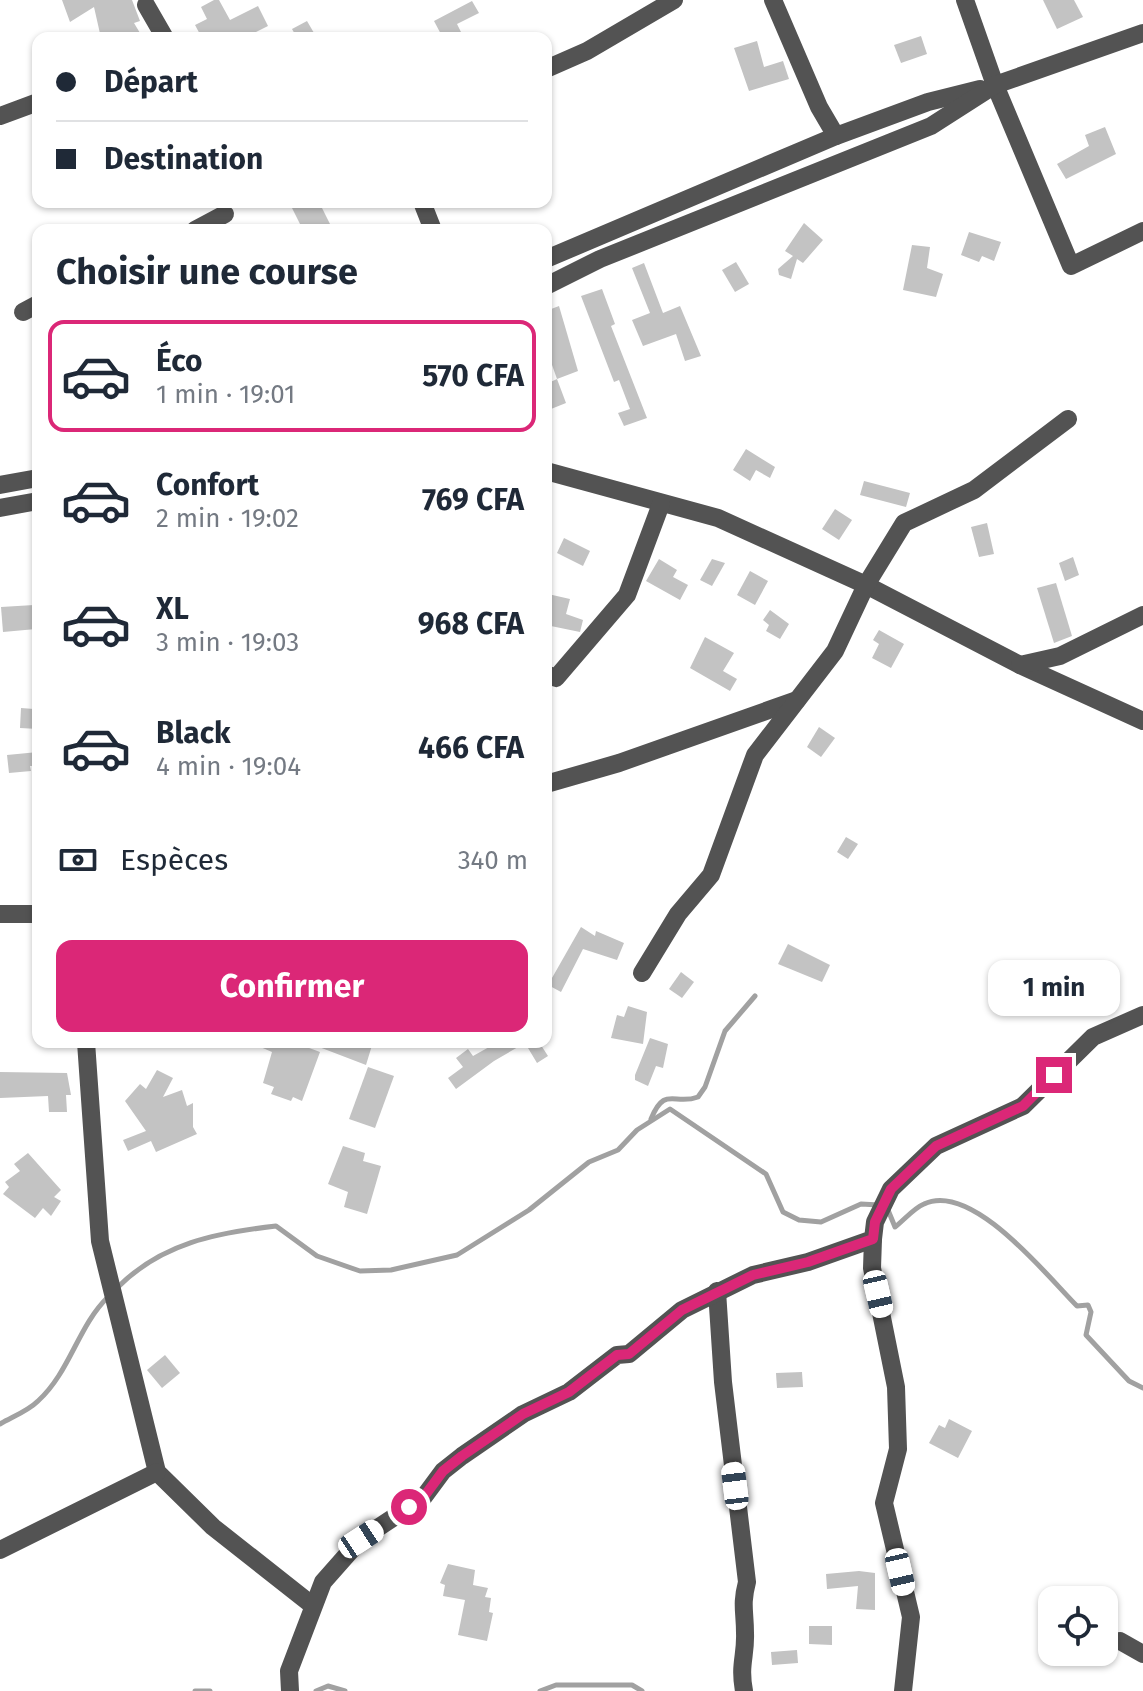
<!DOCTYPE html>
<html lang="fr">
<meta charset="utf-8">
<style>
:root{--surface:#fff;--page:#f6f6f7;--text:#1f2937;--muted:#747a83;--line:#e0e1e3;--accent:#db2777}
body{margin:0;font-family:"Fira Sans",sans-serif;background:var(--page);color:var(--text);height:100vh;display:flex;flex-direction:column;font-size:30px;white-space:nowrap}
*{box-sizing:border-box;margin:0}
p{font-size:26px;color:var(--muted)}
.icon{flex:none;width:44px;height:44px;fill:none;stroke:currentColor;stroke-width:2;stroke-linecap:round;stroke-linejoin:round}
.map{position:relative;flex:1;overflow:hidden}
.drawer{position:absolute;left:32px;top:224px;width:520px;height:824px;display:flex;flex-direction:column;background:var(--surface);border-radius:16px;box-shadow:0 2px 6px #0004}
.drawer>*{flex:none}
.guide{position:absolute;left:32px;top:32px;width:520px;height:176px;border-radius:16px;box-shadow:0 2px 6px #0004;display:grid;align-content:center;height:176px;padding:0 24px;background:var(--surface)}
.fabs{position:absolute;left:1038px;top:1586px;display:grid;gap:16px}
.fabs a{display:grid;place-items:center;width:80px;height:80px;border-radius:16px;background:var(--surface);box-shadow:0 2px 6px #0004;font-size:40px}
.end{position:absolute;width:36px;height:36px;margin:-18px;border:10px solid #db2777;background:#fff;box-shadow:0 0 0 4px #fff}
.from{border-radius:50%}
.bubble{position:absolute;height:56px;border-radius:16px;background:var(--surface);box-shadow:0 2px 6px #0004;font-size:26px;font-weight:700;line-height:56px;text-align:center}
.car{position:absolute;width:24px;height:48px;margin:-24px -12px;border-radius:10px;box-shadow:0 0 6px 2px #0007;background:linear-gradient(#fff 24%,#345 0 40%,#fff 0 76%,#345 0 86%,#fff 0)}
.guide b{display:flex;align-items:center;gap:28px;height:76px;font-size:30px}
.guide b+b{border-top:2px solid var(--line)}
.guide i{width:20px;height:20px;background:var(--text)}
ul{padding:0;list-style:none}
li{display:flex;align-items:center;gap:24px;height:112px;margin:0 16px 12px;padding:0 8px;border:4px solid transparent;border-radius:16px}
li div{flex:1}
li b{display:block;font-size:30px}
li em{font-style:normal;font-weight:700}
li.on{border-color:var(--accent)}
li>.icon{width:72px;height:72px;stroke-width:1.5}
h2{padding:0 24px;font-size:36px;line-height:96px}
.pay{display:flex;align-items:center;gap:20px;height:88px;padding:0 24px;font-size:30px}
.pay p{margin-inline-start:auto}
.action{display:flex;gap:16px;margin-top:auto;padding:16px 24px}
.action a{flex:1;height:92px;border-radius:16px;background:var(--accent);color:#fff;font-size:32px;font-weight:700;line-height:92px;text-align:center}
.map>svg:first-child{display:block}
</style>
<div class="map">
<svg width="1143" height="1691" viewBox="0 0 1143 1691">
<rect width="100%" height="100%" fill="#fff"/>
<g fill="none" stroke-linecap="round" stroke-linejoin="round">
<g stroke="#a1a1a1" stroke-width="5">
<path d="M651 1119C665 1085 674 1106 698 1097L705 1087 725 1031 755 996"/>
<path d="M888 1210 895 1227C904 1220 914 1208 924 1204 972 1181 1047 1276 1077 1306L1088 1305 1091 1312 1086 1335 1129 1381 1143 1388"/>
<path d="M118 1287C162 1243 216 1233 276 1226L317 1256 360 1271 391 1270 457 1255 529 1210 589 1162 618 1150 637 1130 670 1109 766 1174 783 1212 799 1220 821 1222 861 1204 879 1205"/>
<path d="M0 1424C12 1417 28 1411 38 1401 70 1372 78 1326 108 1297"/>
<polyline points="195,1691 210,1691"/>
<polyline points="316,1691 328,1686 345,1691"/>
<polyline points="540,1691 556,1685 632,1685 642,1691"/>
</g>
</g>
<g fill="#c3c3c3">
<polygon points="62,0 132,0 140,21 134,23 143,38 101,38 94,7 70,22"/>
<polygon points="214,0 219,0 230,20 258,6 268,26 244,38 202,38 195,25 207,19 201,7"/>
<polygon points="1043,0 1074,0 1083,17 1057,29"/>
<polygon points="472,1 479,13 457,24 464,38 443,38 434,21"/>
<polygon points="307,21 314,33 297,38 292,29"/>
<polygon points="921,36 927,54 901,63 894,45"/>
<polygon points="757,41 764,67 783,61 789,79 749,91 734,48"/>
<polygon points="1105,127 1116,154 1066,179 1057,164 1089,146 1085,135"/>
<polygon points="289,202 319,202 333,230 303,230"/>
<polygon points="804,223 823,240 803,263 797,259 791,279 779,275 778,269 793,256 785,251"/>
<polygon points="969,232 1001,242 994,261 982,256 979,262 961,255"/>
<polygon points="912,245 930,247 927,268 943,274 936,297 903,290"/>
<polygon points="736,262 749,284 735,292 722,270"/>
<polygon points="644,263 663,313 680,306 701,356 685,361 676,334 643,346 632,320 650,313 632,268"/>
<polygon points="602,289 615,324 611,326 647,418 624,426 618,413 630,409 619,380 614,382 581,296"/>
<polygon points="559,306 578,371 557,379 546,348 546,311"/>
<polygon points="557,379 566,403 546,411 546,384"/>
<polygon points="746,449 775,467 770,478 756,470 750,481 733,470"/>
<polygon points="864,481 910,493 906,507 860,495"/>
<polygon points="835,509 852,520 839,540 822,529"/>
<polygon points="987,523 994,554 979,557 971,527"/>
<polygon points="564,538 590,551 583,566 557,553"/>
<polygon points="1073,557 1079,575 1065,581 1059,563"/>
<polygon points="659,559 677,570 673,577 688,585 680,600 646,581"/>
<polygon points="712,559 725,563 712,586 700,580"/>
<polygon points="750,571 768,581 755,605 737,595"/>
<polygon points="1056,583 1072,636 1054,643 1037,588"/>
<polygon points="548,594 570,599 566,614 583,620 580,632 546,625"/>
<polygon points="34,605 36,629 3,632 1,607"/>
<polygon points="770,610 789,624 780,639 766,631 769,625 763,620"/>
<polygon points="879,630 904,644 891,668 872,658 879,644 873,640"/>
<polygon points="705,637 734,653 723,671 737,679 730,691 690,668"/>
<polygon points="21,708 34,709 34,714 38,715 38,729 20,728"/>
<polygon points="819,727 835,738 821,757 807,747"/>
<polygon points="38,752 38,766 30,766 31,771 9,773 7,755"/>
<polygon points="846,837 858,844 848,859 837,852"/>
<polygon points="581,927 595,936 596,931 624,943 617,960 583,949 561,992 548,985"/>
<polygon points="788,944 830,965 822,982 778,964"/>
<polygon points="681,972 694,982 682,998 669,989"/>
<polygon points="628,1006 647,1012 643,1044 611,1038 617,1015 624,1017"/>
<polygon points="650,1038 668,1044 663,1068 656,1066 648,1086 635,1080 635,1075"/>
<polygon points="249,1042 293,1042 320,1052 302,1101 293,1097 291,1101 271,1094 274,1087 263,1083 272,1052"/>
<polygon points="306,1042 338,1042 355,1048 357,1042 373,1042 366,1065"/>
<polygon points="498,1042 539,1042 548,1056 537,1063 525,1043 494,1061 456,1089 448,1078 463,1067 456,1058 468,1049 473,1056"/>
<polygon points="368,1067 394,1076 375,1128 349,1119"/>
<polygon points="157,1070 173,1078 163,1097 182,1090 187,1106 193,1103 193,1127 197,1134 156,1152 151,1141 128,1151 123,1140 146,1131 125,1101 140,1084 146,1089"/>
<polygon points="0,1072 67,1073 71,1095 66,1095 67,1112 49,1112 48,1096 0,1098"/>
<polygon points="343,1146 365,1153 363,1161 381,1166 367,1214 344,1207 348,1192 328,1184"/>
<polygon points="28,1153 61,1190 54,1197 61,1201 51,1216 43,1208 35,1218 3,1194 9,1187 5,1182 20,1171 14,1164"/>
<polygon points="165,1355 180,1373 162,1388 147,1370"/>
<polygon points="802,1372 803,1387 777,1388 776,1373"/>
<polygon points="949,1419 972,1431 958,1458 929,1443 939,1425 945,1428"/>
<polygon points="448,1564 475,1570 473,1585 488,1588 485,1597 491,1598 489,1612 493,1613 487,1641 458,1635 465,1600 443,1596 445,1585 440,1583"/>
<polygon points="859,1571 875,1573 875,1610 856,1609 858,1586 827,1589 826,1574"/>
<polygon points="809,1626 832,1626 832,1645 809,1644"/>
<polygon points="797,1650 798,1663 772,1665 771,1652"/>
</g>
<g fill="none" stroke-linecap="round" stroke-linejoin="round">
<g stroke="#535353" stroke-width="18">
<polyline points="773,0 819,107 836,136"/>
<polyline points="965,0 995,85 1071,266 1143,231"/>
<polyline points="146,5 165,38"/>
<polyline points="546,69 587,51 674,0"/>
<polyline points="0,116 38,102"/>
<polyline points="422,202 433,230"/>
<polyline points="195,230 225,214"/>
<polyline points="546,259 836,136 928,102 980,89"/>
<polyline points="546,286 600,259 931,126 995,85 1143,33"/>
<polyline points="23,312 38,304"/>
<polyline points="546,471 718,518 866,585 1020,665 1143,721"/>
<polyline points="0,485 38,478"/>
<polyline points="0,508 38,501"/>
<polyline points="1020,665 1060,656 1143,615"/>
<polyline points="546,674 556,678 627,595 661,504"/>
<polyline points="546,784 619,763 797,700"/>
<polyline points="0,914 38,914"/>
<polyline points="642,973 678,914 711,875 755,755 835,651 866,585 904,523 974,490 1068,419"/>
<polyline points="86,1042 100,1241 157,1472 213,1527 312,1605"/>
<polyline points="873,1239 872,1268 896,1387 898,1449 884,1503 911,1617 903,1691"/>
<path d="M717 1291 723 1382 747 1582C741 1605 745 1611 745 1633 746 1656 739 1664 744 1691"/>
<polyline points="0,1550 157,1472"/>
<polyline points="1120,1641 1143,1654"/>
<polyline points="290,1691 289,1671 323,1582 361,1539 423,1498 443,1471 462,1456 523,1414 569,1392 617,1355 629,1354 682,1310 753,1275 808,1262 873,1239 875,1222 891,1189 936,1146 1023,1106 1093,1037 1143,1015"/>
</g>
</g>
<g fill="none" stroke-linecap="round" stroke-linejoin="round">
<polyline stroke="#db2777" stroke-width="10" points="409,1507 423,1498 443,1471 462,1456 523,1414 569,1392 617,1355 629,1354 682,1310 753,1275 808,1262 873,1239 875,1222 891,1189 936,1146 1023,1106 1054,1075"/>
</g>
</svg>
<div class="fabs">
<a><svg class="icon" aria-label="locate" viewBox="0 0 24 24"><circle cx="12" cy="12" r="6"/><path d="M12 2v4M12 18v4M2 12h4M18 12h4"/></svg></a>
</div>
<i class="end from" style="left:409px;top:1507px"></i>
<i class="end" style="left:1054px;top:1075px"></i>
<div class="bubble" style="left:988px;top:960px;width:132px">1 min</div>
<i class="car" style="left:878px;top:1294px;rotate:167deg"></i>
<i class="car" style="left:735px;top:1486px;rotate:353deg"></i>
<i class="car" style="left:361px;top:1539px;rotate:57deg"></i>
<i class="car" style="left:900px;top:1572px;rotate:167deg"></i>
<div class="guide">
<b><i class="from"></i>Départ</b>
<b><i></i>Destination</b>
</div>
<section class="drawer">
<h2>Choisir une course</h2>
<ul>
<li class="on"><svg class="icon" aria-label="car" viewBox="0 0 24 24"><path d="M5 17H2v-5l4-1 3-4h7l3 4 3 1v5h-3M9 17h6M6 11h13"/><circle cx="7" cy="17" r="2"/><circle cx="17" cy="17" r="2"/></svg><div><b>Éco</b><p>1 min · 19:01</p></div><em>570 CFA</em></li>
<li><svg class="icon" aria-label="car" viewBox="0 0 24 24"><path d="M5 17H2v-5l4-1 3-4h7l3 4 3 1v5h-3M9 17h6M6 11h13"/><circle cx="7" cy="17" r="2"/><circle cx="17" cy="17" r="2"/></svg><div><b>Confort</b><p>2 min · 19:02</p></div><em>769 CFA</em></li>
<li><svg class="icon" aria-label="car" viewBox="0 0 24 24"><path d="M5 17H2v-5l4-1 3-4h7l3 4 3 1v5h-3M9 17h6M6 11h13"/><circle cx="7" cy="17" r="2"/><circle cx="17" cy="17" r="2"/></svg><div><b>XL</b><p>3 min · 19:03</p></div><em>968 CFA</em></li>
<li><svg class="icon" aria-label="car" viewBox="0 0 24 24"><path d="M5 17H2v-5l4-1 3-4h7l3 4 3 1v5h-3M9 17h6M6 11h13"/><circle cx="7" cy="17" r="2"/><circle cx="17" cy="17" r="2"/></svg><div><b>Black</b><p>4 min · 19:04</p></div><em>466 CFA</em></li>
</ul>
<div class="pay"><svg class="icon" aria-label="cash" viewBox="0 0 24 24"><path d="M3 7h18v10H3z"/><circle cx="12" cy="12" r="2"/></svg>Espèces<p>340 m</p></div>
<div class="action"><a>Confirmer</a></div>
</section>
</div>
